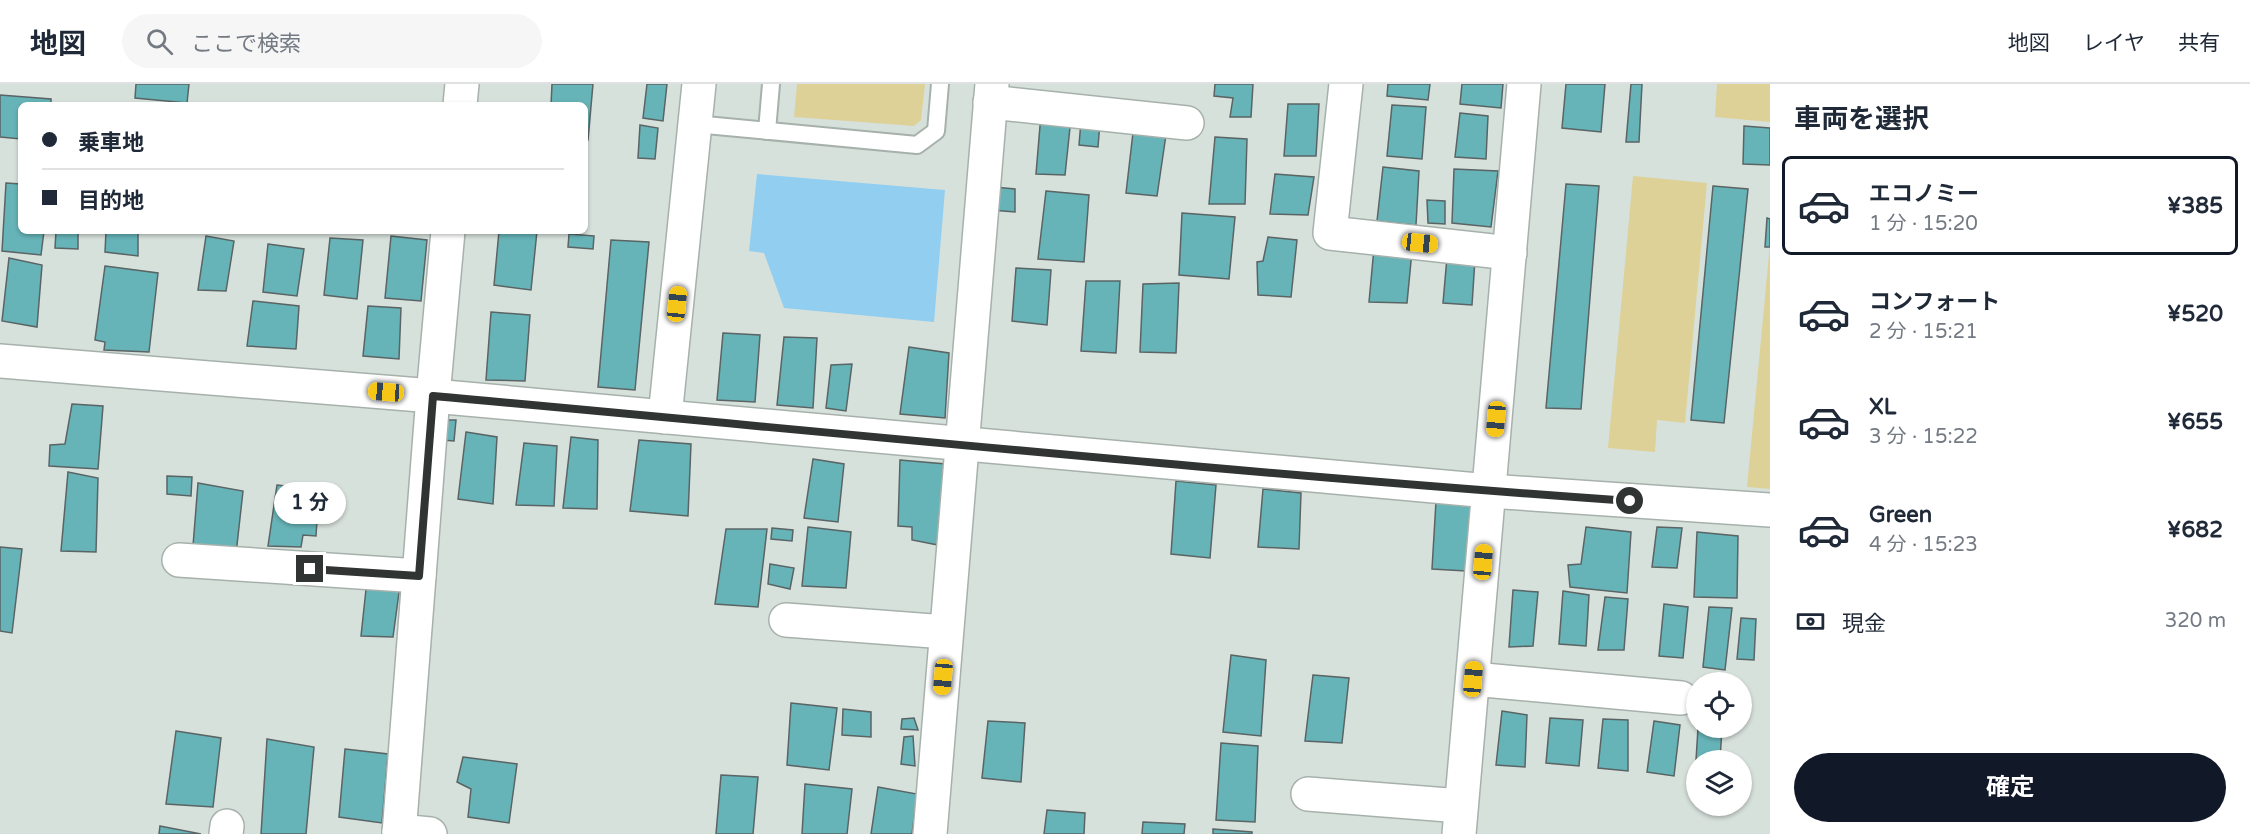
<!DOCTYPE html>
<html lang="ja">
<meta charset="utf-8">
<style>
:root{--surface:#fff;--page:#f6f6f7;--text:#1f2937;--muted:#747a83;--line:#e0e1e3;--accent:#111827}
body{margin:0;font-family:"Varela Round","Noto Sans JP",sans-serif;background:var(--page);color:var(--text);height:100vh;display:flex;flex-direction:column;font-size:22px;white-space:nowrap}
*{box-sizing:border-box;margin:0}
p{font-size:20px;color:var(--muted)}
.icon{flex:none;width:33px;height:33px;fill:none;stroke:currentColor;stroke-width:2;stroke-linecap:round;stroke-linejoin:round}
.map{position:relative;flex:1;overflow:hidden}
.panel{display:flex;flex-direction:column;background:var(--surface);width:480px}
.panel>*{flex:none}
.top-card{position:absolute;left:18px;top:18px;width:570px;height:132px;border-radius:9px;box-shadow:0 2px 4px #0004;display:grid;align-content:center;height:132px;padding:0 24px;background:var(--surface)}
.fabs{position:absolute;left:1686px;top:588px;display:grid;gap:12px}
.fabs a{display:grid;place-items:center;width:66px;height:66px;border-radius:50%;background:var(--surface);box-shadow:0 2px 4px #0004;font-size:30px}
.end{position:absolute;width:27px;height:27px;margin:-14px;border:8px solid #303432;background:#fff;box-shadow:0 0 0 3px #fff}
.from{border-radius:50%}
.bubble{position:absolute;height:42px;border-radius:21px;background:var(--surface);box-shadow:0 2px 4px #0004;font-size:20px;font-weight:700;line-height:42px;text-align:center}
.car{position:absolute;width:18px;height:36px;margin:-18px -9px;border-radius:8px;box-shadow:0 0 4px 2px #0007;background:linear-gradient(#f5c518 24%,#345 0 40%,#f5c518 0 76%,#345 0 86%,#f5c518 0)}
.top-card b{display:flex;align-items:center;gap:21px;height:57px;font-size:22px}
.top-card b+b{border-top:2px solid var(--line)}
.top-card i{width:15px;height:15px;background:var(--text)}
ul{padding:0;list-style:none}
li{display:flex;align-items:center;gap:18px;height:99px;margin:0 12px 9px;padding:0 12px;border:3px solid transparent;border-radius:9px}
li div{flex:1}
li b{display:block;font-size:22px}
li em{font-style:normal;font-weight:700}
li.on{border-color:var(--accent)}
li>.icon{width:54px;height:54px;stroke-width:1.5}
h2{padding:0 24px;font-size:27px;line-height:72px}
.pay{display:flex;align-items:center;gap:15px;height:66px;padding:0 24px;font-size:22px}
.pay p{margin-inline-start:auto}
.action{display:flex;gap:12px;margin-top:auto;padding:12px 24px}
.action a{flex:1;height:69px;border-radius:36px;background:var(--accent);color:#fff;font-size:24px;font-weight:700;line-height:69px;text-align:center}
header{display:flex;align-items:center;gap:36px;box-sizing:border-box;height:84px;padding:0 30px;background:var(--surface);border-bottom:2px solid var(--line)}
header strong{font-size:28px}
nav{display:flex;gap:33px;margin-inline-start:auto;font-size:21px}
.search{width:420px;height:54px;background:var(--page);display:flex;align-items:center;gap:15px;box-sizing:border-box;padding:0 21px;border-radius:33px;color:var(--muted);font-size:22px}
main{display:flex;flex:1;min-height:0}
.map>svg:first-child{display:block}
</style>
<header>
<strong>地図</strong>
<div class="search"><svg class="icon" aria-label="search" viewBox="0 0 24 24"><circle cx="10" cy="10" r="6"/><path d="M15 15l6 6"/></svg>ここで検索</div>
<nav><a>地図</a><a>レイヤ</a><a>共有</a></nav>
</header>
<main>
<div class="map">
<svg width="1770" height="750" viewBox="0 0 1770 750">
<rect width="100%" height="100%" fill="#d7e1dc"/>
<g fill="#ddd197">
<polygon points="797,0 925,0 921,36 914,42 794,33"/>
<polygon points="1717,0 1770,0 1770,38 1715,33"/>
<polygon points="1633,92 1707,99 1685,339 1657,336 1655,368 1608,364"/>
<polygon points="1770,160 1770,405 1747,403"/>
</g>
<polygon fill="#92cef0" points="757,90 945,106 934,238 784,224 764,169 749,167"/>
<g fill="#66b4b8" stroke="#5a6465" stroke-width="1.5">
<polygon points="136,0 189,0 187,19 135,14"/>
<polygon points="552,0 593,0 588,56 585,56 585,21 551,21"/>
<polygon points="647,0 667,0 663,37 643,34"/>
<polygon points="1215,0 1253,0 1251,33 1230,33 1233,14 1214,12"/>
<polygon points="1388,0 1430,0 1428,16 1387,12"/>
<polygon points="1462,0 1503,0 1501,24 1460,20"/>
<polygon points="1566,0 1605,0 1601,48 1562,44"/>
<polygon points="1631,0 1642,0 1639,58 1626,58"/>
<polygon points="0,11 51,15 51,21 21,21 21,55 0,53"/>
<polygon points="1288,20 1319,20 1316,72 1284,72"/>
<polygon points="1392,21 1426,23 1422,75 1387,72"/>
<polygon points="1460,29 1488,32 1486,75 1455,73"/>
<polygon points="1041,30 1071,34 1065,91 1036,90"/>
<polygon points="1081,37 1100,38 1098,63 1079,61"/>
<polygon points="1134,40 1167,44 1157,112 1126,109"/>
<polygon points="640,41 658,44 655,75 638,74"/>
<polygon points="1744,42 1770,44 1770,81 1743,80"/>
<polygon points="1215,53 1247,55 1245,120 1209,120"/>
<polygon points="1383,83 1419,87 1416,141 1377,137"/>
<polygon points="1454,85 1498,87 1491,143 1452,139"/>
<polygon points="1275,90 1314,93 1308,131 1270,130"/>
<polygon points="6,99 21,100 21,147 44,147 41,171 2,167"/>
<polygon points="1566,100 1599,102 1581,325 1546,324"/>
<polygon points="1713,102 1748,105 1724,339 1691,336"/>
<polygon points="994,103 1015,105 1015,128 991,126"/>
<polygon points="1046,107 1089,111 1084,178 1038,175"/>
<polygon points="1427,116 1445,117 1445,140 1428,139"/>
<polygon points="1182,129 1235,133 1229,195 1179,191"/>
<polygon points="1767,134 1770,135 1770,163 1765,163"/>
<polygon points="56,147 78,147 78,165 55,164"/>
<polygon points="106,147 138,147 138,172 105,168"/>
<polygon points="499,147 537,147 531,206 494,201"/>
<polygon points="569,150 594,152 593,165 568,163"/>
<polygon points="206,152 234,157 226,207 198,206"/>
<polygon points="391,152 427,156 421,217 385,214"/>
<polygon points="1268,153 1297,156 1291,213 1258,211 1257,178 1263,177"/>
<polygon points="330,154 363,156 357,215 324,211"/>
<polygon points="611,156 649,158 635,306 598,303"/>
<polygon points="268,160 304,165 297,212 263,208"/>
<polygon points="1374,164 1412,167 1407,219 1369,218"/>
<polygon points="1447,173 1475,175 1472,221 1443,219"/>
<polygon points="9,174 42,181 37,243 2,237"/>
<polygon points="105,182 158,189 149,268 104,266 105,258 95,256"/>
<polygon points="1016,184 1051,186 1047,241 1012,237"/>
<polygon points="1086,197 1120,197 1116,269 1081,267"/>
<polygon points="1179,199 1176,269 1140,268 1143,200"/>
<polygon points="253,217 299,222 296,265 247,262"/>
<polygon points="368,222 401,224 399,275 363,272"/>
<polygon points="491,228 530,231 525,297 486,296"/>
<polygon points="723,249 760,251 755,318 717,316"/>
<polygon points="784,253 817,254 813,324 777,321"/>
<polygon points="909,263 949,269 945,334 900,330"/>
<polygon points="852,280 846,327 826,324 831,281"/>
<polygon points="72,320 103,322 98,385 49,382 50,361 65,360"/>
<polygon points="445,336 456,336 454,357 442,356"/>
<polygon points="466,348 497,353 493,420 458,415"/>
<polygon points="571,353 598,356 597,425 563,424"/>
<polygon points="639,356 691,360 688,432 630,427"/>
<polygon points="524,359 557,362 554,422 516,421"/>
<polygon points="813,375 844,380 838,438 804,434"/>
<polygon points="900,376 946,380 938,461 912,456 912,443 898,442"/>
<polygon points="68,388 98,394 96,468 61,467"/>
<polygon points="167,392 192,393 191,412 167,410"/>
<polygon points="1176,397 1216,401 1210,474 1171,470"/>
<polygon points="198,399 243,407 236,470 193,462"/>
<polygon points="277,401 319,406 316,452 303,451 301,463 268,462"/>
<polygon points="1263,405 1301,409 1299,465 1258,463"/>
<polygon points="1436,417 1472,420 1466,487 1432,485"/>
<polygon points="808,443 851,448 846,504 802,502"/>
<polygon points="1586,443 1631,448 1627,509 1570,503 1568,481 1581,480"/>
<polygon points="1657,443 1682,444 1677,484 1652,483"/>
<polygon points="772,444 793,446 792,457 771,455"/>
<polygon points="726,445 767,445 758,523 715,520"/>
<polygon points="1697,448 1738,452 1737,514 1694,513"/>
<polygon points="0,463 22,465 12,549 0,547"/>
<polygon points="770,480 794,484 790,505 768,500"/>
<polygon points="367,496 400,501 393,553 361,552"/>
<polygon points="1513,506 1538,508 1533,562 1509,563"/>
<polygon points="1563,507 1589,511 1586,562 1559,560"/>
<polygon points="1605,513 1628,515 1624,566 1598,566"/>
<polygon points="1664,520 1688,523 1683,574 1659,572"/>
<polygon points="1709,523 1732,524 1725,586 1703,583"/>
<polygon points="1741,534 1756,535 1754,576 1737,575"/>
<polygon points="1231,571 1266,576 1261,652 1223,648"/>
<polygon points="1313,591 1349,594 1342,659 1305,657"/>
<polygon points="791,619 837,624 829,686 787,681"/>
<polygon points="843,625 871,628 871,653 842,651"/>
<polygon points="1502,627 1527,631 1525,683 1496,681"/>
<polygon points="914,634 918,646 901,645 902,635"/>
<polygon points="1550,634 1583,636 1579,682 1546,679"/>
<polygon points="1603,635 1628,636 1628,687 1598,684"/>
<polygon points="988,637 1025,639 1021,698 982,694"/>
<polygon points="1654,637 1680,641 1674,692 1647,688"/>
<polygon points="1698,644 1722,644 1720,676 1696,676 1696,692 1695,692"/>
<polygon points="176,647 221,654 213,723 166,720"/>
<polygon points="913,652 915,682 901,680 904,653"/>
<polygon points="267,655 314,663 306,750 261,750"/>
<polygon points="1221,659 1258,662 1255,738 1216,736"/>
<polygon points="345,665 388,670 382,739 339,733"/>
<polygon points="463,673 517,680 509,739 468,733 471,705 457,698"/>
<polygon points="721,691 758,693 753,750 716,750"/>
<polygon points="805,700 852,705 847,750 802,750"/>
<polygon points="878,703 917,710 912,750 871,750"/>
<polygon points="1047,726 1085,729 1084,750 1044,750"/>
<polygon points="1143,738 1185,740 1184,750 1142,750"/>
<polygon points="160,742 201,750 159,750"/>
<polygon points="1213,745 1252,748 1252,750 1213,750"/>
</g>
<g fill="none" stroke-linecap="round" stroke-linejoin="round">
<g stroke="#a7b1ac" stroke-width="20">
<g id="lane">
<polyline points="695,40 917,61 936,47 940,0"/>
<polyline points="767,47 771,0"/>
</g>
</g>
<g stroke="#a7b1ac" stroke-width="36">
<g id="street">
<polyline points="1346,0 1330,149 1510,169"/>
<polyline points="990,18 1187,39"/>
<polyline points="460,21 462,0"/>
<polyline points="0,277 433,312 1489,407 1770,426"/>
<polyline points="179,476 419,492"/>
<polyline points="786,536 946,548"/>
<polyline points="1473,595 1681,614"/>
<polyline points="1308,710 1461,722"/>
<polyline points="399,747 430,750"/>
<polyline points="226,750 227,742"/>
<polyline points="399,750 433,312 448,147"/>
<polyline points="930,750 992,0"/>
<polyline points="1459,750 1524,0"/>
</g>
</g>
<g stroke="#a7b1ac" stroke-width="36">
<polyline id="secondary" points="665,333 699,0"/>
</g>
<use href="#lane" stroke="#fff" stroke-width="16"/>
<use href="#street" stroke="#fff" stroke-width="33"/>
<use href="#secondary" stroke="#fff" stroke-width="33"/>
</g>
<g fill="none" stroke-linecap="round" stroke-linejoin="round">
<path stroke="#303432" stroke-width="8" d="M310 485 419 492 433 312C832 348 1230 389 1630 417"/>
</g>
</svg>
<div class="fabs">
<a><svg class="icon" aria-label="locate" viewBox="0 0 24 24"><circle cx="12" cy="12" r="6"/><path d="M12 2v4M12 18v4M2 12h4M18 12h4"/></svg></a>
<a><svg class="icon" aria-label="layers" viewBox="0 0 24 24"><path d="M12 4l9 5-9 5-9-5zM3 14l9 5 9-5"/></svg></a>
</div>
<i class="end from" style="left:1630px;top:417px"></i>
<i class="end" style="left:310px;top:485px"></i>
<div class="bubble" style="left:274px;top:398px;width:72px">1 分</div>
<i class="car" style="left:1420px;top:159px;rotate:96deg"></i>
<i class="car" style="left:677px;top:220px;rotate:6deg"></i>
<i class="car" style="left:386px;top:308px;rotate:274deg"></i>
<i class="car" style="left:1496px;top:335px;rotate:185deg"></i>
<i class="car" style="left:1483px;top:478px;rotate:5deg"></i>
<i class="car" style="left:943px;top:593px;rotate:185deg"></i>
<i class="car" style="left:1473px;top:595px;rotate:5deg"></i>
<div class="top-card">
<b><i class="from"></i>乗車地</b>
<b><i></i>目的地</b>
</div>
</div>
<section class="panel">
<h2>車両を選択</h2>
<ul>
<li class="on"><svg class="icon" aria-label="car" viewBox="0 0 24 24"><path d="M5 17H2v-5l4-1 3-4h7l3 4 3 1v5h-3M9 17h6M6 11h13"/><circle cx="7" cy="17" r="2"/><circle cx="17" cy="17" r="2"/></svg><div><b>エコノミー</b><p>1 分 · 15:20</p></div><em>¥385</em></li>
<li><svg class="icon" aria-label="car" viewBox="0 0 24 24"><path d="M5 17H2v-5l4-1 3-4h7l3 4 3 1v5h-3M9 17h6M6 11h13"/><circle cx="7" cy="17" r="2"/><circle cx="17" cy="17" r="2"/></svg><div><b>コンフォート</b><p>2 分 · 15:21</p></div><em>¥520</em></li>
<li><svg class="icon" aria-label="car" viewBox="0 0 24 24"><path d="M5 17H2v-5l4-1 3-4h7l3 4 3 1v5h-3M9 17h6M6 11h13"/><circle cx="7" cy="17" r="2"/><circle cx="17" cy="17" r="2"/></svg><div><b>XL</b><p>3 分 · 15:22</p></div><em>¥655</em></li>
<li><svg class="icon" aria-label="car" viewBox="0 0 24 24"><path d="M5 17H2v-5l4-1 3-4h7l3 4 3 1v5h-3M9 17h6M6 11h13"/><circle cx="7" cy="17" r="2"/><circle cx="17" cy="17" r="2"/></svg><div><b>Green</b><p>4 分 · 15:23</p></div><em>¥682</em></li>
</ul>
<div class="pay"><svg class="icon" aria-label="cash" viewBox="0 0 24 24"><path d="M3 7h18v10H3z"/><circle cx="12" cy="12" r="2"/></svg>現金<p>320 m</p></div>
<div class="action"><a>確定</a></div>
</section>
</main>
